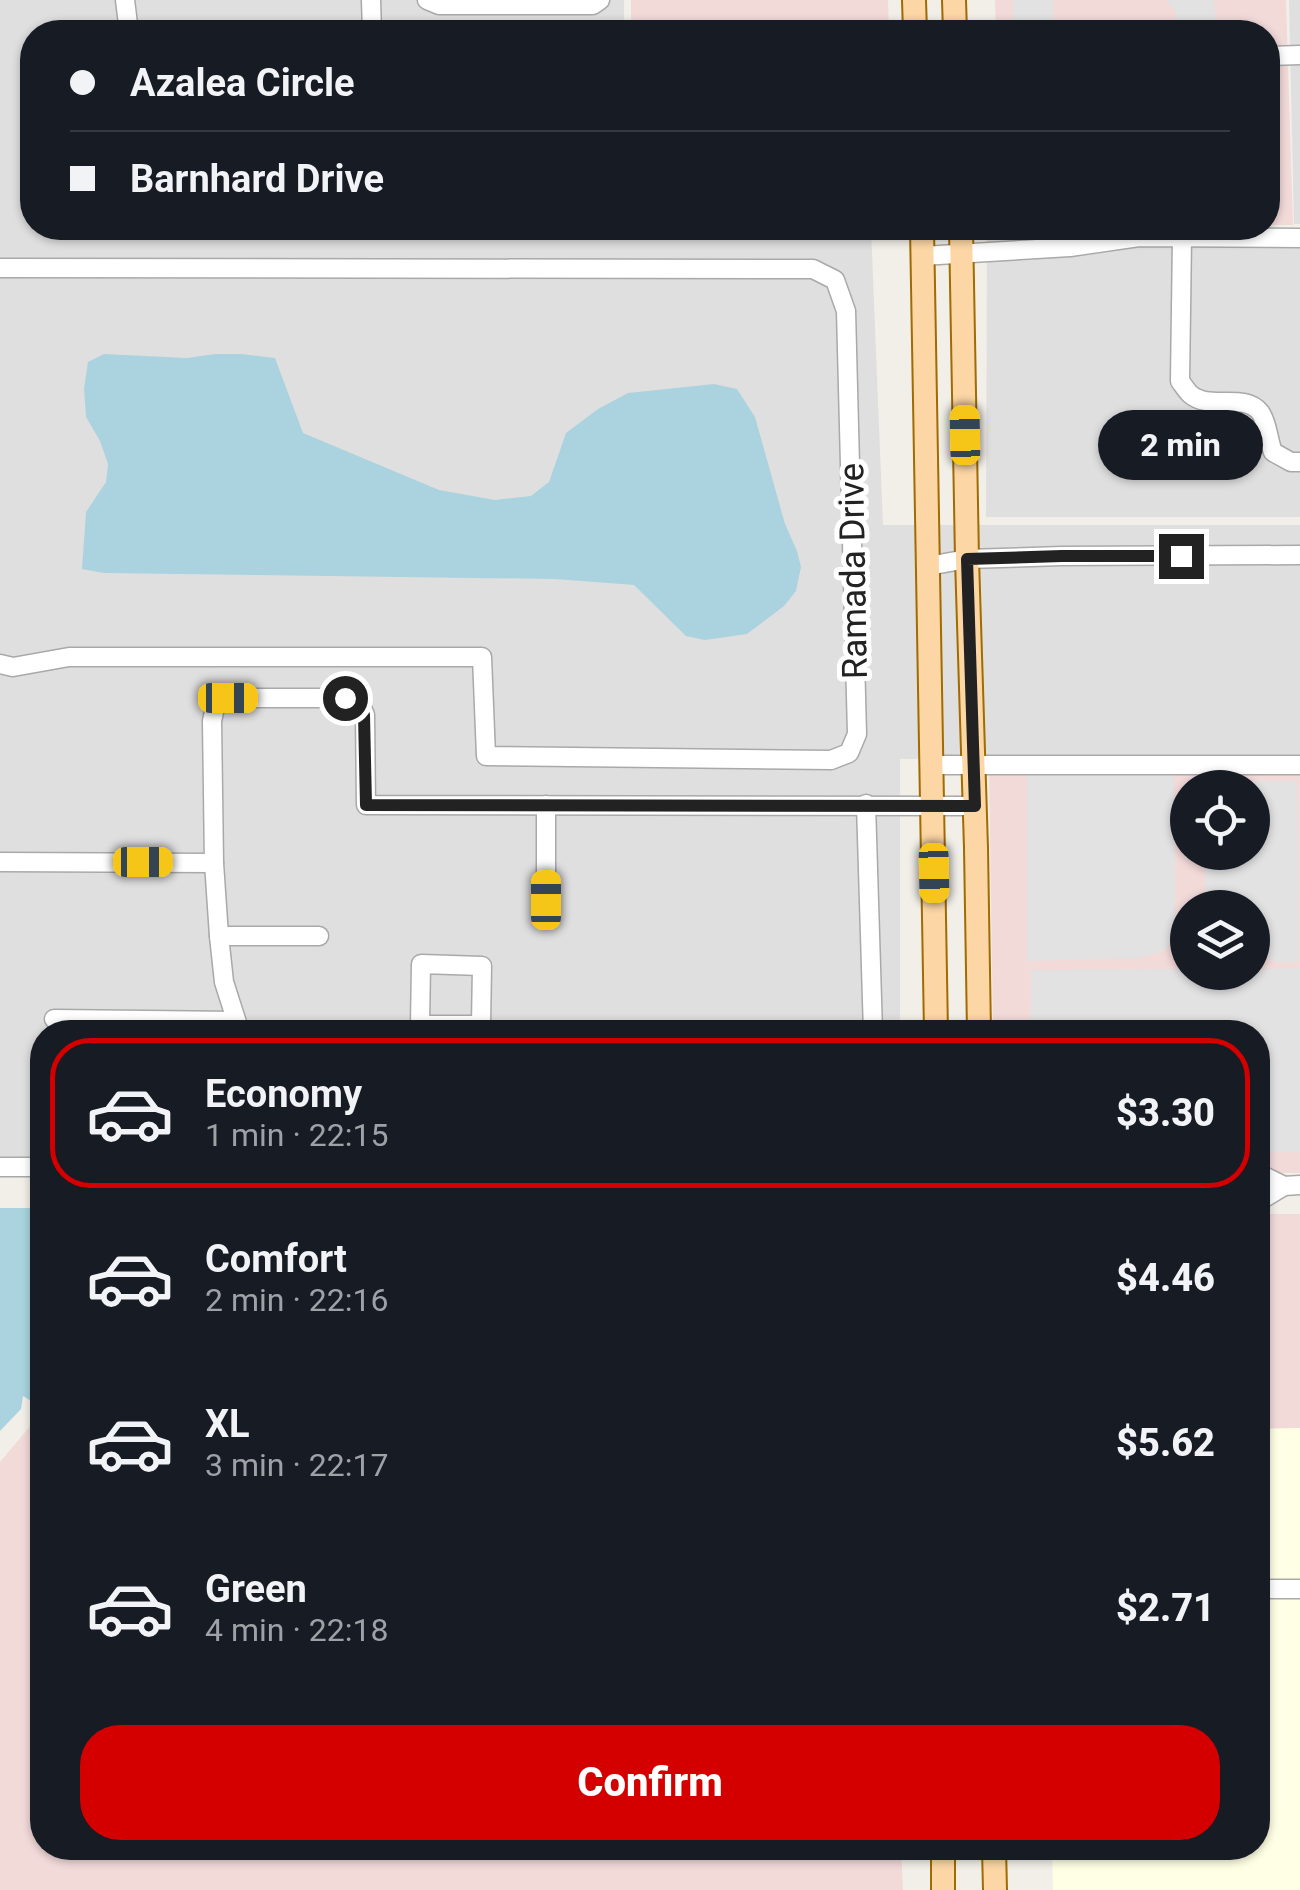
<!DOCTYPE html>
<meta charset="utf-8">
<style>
:root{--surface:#171b24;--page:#242831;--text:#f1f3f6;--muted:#9ea1a6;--line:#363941;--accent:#d40000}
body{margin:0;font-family:Roboto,sans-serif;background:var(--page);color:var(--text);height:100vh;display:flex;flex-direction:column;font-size:38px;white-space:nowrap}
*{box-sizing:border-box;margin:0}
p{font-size:32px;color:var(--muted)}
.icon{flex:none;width:55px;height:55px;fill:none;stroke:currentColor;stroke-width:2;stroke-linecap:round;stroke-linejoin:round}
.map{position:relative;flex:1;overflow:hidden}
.details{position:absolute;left:30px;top:1020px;width:1240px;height:840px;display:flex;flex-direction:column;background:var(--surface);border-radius:40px;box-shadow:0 2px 8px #0004}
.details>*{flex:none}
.top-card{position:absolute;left:20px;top:20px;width:1260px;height:220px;border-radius:40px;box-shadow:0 2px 8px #0004;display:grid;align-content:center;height:220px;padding:0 50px;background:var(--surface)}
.controls{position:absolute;left:1170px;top:770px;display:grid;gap:20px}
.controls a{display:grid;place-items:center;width:100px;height:100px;border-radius:50%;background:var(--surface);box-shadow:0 2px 8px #0004;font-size:50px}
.end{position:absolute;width:45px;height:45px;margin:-22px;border:12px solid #222;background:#fff;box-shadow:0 0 0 5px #fff}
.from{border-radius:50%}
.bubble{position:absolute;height:70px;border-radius:35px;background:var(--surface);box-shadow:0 2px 8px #0004;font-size:32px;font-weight:800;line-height:70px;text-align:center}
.car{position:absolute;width:30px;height:60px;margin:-30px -15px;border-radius:12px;box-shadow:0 0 8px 2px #0007;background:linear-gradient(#f5c518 24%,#345 0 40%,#f5c518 0 76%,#345 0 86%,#f5c518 0)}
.top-card b{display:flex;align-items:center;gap:35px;height:95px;font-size:38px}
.top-card b+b{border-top:2px solid var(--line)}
.top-card i{width:25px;height:25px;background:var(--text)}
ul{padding:18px 0 0;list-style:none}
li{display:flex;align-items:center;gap:30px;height:150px;margin:0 20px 15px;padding:0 30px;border:5px solid transparent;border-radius:40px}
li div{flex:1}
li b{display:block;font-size:38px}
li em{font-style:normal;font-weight:800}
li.current{border-color:var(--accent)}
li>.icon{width:90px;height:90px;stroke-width:1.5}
.cta{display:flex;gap:20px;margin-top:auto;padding:20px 50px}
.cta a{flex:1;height:115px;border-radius:40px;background:var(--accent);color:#fff;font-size:40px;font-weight:800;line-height:115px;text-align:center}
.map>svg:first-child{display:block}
</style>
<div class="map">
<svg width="1300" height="1890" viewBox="0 0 1300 1890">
<rect width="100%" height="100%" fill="#f2efe9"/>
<g fill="#e0dfdf">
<polygon points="0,0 624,0 624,32 32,32 32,228 871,228 883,525 1300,525 1300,757 900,759 900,1032 42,1032 42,1171 0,1171"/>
<polygon points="1289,0 1300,0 1300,224 1294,224"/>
<polygon points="1300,232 1300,517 986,517 987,239 1017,240 1074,234"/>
</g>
<g fill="#f2dad9" fill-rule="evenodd">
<polygon points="631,0 888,0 889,32 631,32"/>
<polygon points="995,0 1286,0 1293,225 1268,225 1268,32 996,32"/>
<path d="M1300 765V1173H1280L1264 1164H1258V1032H993L989 767ZM1188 788H1252V852H1188ZM1188 908H1252V972H1188Z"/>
<polygon points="1258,1214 1300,1214 1300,1428 1258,1429"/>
<polygon points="42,1412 42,1848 901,1848 903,1890 0,1890 0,1462"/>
</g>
<polygon fill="#ffffe5" points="1300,1428 1300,1890 1053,1890 1052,1848 1258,1848 1258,1429"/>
<g fill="#e2e2e2">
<polygon points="1013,0 1053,0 1054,32 1013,32"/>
<polygon points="1166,0 1214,0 1217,28 1176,28 1176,13"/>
<polygon points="1027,775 1174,775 1175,939 1164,951 1140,958 1027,961"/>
<polygon points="1205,781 1297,781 1299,962 1275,962 1265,957 1253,957 1252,908 1205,907 1205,853 1252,852 1252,788 1205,787"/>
<polygon points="1300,968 1300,1152 1258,1152 1258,1032 1030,1032 1031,970 1187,969 1188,972 1252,972 1253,969"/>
</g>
<g fill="#aad3df">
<polygon points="104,354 187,358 215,354 241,354 275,358 303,433 439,490 495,500 531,496 549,482 566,433 598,409 628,393 714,384 737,389 755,417 785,524 797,551 801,567 796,591 784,606 747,634 705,640 686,636 634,585 555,579 104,573 82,569 86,512 106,482 108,464 100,441 86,417 84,389 88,362"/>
<polygon points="0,1208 42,1208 42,1389 31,1401 23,1396 21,1409 0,1431"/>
</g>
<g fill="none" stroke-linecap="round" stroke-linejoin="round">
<g stroke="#a9a9a9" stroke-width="21">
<g id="minor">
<polyline points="125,0 129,32"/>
<polyline points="371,0 372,32"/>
<polyline points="427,0 439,5 593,5 600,0"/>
<polyline points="1268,56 1300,55"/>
<path d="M1182 238 1180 381C1183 385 1186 390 1190 394 1209 411 1244 392 1260 412 1268 423 1268 440 1273 452L1291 462H1300"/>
<polyline points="922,256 1070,247 1139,237 1300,238"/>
<polyline points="0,268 813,269 835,280 846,311 857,734 849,753 831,760 486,756 482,657 69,657 13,667 0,664"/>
<polyline points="928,566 967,559 1062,556 1300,555"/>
<polyline points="931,765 1300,765"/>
<polyline points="866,804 873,1032"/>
<polyline points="546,805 546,901"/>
<polyline points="0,862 214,863"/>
<polyline points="219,936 319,936"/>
<polyline points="54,1019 236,1021"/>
<polyline points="420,1025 421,964 482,966 481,1025 420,1025 420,1032"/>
<polyline points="240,1032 224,982 219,936 214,863 212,721 216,703 228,698 345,698 359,701 365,715 366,805 975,806"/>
<polyline points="0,1167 42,1167"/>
<polyline points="1258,1173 1284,1186 1300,1185"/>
<polyline points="1258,1200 1261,1200 1284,1186"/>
<polyline points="1258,1589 1300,1589"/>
</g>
</g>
<g stroke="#a06b00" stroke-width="26">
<g id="major">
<polyline points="914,0 915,32"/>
<polyline points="954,0 955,32"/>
<polyline points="922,228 936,1032"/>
<polyline points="961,228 967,559 976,848 979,1032"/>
<polyline points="943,1848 943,1890"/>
<polyline points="994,1848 995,1890"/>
</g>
</g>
<use href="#minor" stroke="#fff" stroke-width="18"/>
<use href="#major" stroke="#fcd6a4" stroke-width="22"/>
</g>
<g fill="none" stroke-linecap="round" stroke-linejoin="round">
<polyline stroke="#222" stroke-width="12" points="345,698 359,701 364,715 366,805 975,806 967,559 1062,556 1181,556"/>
</g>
<g text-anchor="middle" stroke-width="10" stroke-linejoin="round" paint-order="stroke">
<g font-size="35" fill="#222" stroke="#fff">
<text transform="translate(853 571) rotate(-91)" y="12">Ramada Drive</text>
</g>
</g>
</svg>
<div class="controls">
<a><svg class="icon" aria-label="locate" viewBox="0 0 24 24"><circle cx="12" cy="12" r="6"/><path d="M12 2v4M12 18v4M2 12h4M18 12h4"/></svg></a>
<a><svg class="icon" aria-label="layers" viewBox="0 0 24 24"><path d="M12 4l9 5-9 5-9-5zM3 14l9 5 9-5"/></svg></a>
</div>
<i class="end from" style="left:345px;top:698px"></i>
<i class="end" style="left:1181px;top:556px"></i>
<div class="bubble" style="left:1098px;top:410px;width:165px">2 min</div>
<i class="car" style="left:965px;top:435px;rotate:359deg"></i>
<i class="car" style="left:228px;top:698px;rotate:90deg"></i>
<i class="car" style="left:143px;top:862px;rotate:90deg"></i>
<i class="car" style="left:934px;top:873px;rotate:179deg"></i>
<i class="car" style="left:546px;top:900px;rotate:0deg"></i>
<div class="top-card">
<b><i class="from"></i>Azalea Circle</b>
<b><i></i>Barnhard Drive</b>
</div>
<section class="details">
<ul>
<li class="current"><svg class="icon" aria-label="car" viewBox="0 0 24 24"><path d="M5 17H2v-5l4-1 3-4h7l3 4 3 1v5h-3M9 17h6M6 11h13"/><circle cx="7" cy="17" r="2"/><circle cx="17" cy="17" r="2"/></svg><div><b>Economy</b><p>1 min · 22:15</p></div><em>$3.30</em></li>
<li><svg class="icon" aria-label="car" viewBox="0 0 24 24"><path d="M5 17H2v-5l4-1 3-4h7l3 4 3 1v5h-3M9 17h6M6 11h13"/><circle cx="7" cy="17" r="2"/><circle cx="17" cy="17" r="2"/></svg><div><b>Comfort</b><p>2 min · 22:16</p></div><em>$4.46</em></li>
<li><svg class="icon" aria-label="car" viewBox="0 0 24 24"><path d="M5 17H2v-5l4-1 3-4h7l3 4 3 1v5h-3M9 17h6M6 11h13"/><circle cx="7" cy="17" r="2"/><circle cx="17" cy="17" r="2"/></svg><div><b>XL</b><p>3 min · 22:17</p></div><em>$5.62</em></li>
<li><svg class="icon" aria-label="car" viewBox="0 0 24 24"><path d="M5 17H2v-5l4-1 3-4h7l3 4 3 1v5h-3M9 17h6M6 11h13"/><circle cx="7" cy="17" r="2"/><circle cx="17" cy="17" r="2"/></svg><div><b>Green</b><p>4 min · 22:18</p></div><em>$2.71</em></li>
</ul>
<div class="cta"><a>Confirm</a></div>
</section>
</div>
